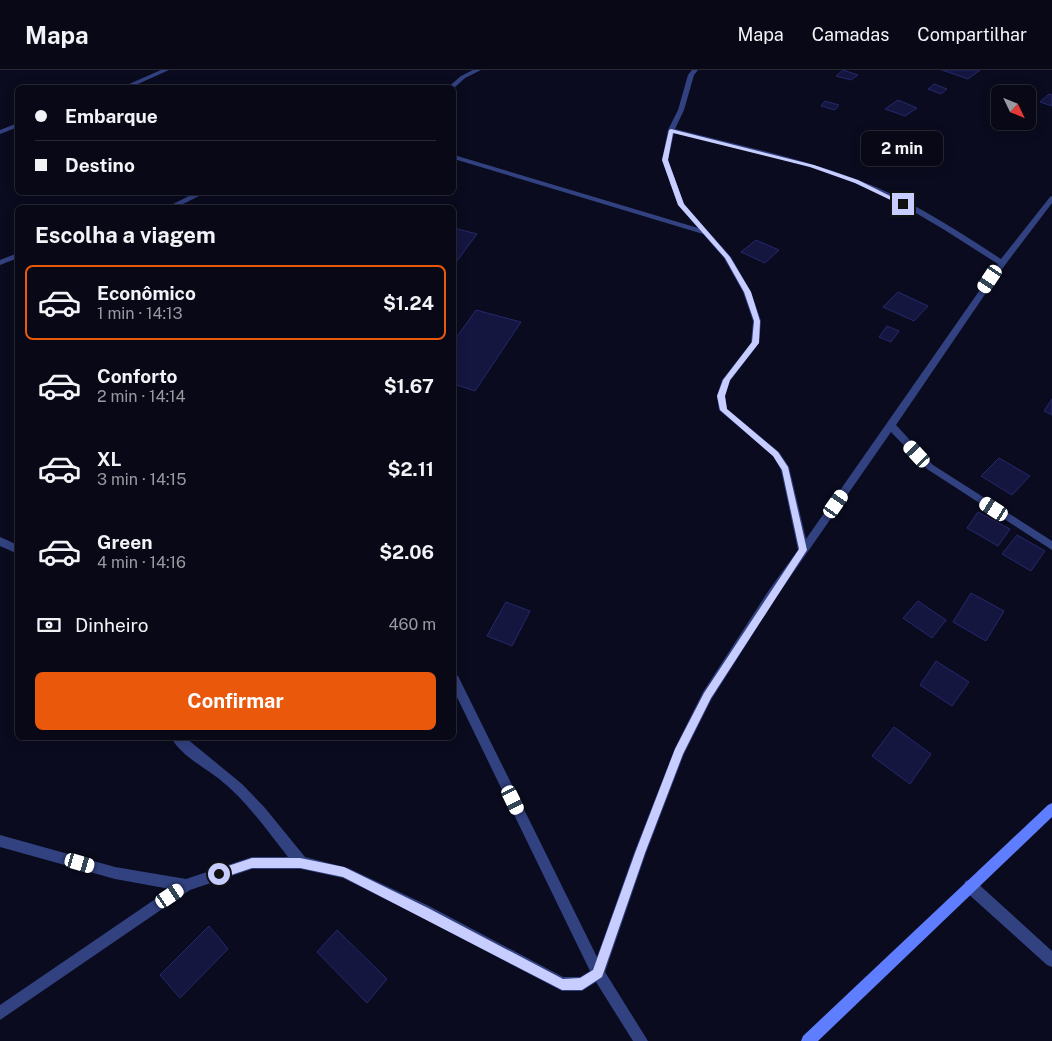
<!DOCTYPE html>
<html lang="pt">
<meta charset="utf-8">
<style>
:root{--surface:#080816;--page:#11111f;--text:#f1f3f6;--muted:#989aa1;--line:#292935;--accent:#ea580c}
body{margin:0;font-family:"Public Sans",sans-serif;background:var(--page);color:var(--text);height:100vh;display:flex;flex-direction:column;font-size:19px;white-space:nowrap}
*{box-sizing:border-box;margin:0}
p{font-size:16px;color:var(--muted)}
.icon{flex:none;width:28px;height:28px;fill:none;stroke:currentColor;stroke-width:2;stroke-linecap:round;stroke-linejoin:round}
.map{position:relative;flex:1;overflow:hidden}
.drawer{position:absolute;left:15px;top:135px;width:441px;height:535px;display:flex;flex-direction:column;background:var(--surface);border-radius:8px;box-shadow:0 2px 12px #0003,0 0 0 1px var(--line)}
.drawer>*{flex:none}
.hud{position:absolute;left:15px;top:15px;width:441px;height:110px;border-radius:8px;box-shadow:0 2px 12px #0003,0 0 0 1px var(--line);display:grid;align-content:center;height:110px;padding:0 20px;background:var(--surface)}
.needle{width:32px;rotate:133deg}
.tools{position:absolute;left:991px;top:15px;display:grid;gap:10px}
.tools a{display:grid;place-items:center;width:45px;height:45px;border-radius:8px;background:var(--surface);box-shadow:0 2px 12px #0003,0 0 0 1px var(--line);font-size:25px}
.end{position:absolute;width:22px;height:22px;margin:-11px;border:6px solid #c7cdff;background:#111;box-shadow:0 0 0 2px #111}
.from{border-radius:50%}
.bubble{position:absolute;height:35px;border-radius:8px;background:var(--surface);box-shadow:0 2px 12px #0003,0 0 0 1px var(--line);font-size:16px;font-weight:700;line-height:35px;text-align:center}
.car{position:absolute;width:15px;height:30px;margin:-15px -8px;border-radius:6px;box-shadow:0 0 4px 1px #0007;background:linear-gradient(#fff 24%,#345 0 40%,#fff 0 76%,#345 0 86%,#fff 0)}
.hud b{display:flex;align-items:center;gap:18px;height:48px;font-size:19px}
.hud b+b{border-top:1px solid var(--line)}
.hud i{width:12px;height:12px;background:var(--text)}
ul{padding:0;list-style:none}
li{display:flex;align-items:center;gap:15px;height:75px;margin:0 10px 8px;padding:0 10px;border:2px solid transparent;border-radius:8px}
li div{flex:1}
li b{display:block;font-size:19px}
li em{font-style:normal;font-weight:700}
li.current{border-color:var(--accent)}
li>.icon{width:45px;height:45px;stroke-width:1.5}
h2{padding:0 20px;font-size:22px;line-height:60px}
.pay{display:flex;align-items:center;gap:12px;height:55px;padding:0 20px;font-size:19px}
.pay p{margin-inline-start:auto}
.primary-button{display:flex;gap:10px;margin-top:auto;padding:10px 20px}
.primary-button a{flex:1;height:58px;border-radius:8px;background:var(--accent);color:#fff;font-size:20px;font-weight:700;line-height:58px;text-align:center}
header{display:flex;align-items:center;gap:30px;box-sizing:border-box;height:70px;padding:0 25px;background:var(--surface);border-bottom:1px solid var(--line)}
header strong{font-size:24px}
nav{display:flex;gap:28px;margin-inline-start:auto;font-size:18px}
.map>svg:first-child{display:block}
</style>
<header>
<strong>Mapa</strong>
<nav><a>Mapa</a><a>Camadas</a><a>Compartilhar</a></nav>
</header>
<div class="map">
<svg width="1052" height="971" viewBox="0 0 1052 971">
<rect width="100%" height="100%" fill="#0a0b1e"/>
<g fill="#151640" stroke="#26286d">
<polygon points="843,0 858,5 851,10 836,6"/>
<polygon points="942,0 980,0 968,9"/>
<polygon points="934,14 947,19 941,24 928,19"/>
<polygon points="1049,24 1052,25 1052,36 1040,32"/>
<polygon points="898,30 917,38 905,46 885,39"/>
<polygon points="825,31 839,35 835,40 821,36"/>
<polygon points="454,158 477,164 454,195"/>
<polygon points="756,170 779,180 765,193 741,182"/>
<polygon points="898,222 928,236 914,251 883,237"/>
<polygon points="476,240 521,252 475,321 454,314 454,271"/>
<polygon points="887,256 899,261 891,272 879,267"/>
<polygon points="1052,329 1052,345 1044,341"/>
<polygon points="999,388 1030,406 1012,425 981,406"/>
<polygon points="978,442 1010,459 998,476 967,458"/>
<polygon points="1017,465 1045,481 1031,501 1002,484"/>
<polygon points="971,523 1004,541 986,571 953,552"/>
<polygon points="918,531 946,550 932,568 903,548"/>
<polygon points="506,532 530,541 512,576 487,566"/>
<polygon points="936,591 969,612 952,636 920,615"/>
<polygon points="894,657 931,684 910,714 872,686"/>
<polygon points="209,856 228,879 180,928 160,905"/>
<polygon points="337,860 387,909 367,933 317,882"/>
</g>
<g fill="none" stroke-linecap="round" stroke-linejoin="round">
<g fill="#324180" fill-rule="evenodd">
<polygon points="161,0 169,0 129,18 120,18"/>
<polygon points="473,0 481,0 465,8 454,18 447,18 461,6"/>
<path d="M692 0H698L694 5 684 40 675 59C742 76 811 90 876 117 920 136 961 163 1001 189L1050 127 1052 126V133L1005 195 896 355 933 395 1052 471V480L927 399 891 362 777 526 711 630 684 684 646 783 605 902 648 971H633L596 912 582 921H562L419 846 343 808 301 799H252L190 820 0 950V935L170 819 115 809 0 777V765L115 797 186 809 252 787H288C266 759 246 730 218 708 206 699 177 682 172 668H186L242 714 265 738 305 787 348 798 429 836 563 907H580L590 901 454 621V605L458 606 597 887 634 783 675 678 703 622 769 520 798 480 781 400 773 386 719 340 717 326 722 310 751 273 753 251 743 222 724 188 703 164 454 89V85L698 158 678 135 662 90 668 60 678 40 688 5ZM674 63C741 79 810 92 873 121 917 141 957 168 998 194L806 469 789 397 779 382 727 339 725 326 730 311 759 273 761 251 751 222 731 187 684 134 668 90Z"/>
<polygon points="18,53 18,57 0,64 0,60"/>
<polygon points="197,122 207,122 175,138 165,138"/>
<polygon points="18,183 18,188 0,195 0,190"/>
<polygon points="0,467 18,475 18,484 0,476"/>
<polygon points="970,810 975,811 1052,881 1052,897 1047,895 965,821 964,816 965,811"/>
</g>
<polygon fill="#5e7eff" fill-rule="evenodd" points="1052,733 1052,747 818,971 801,971 803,966 1048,735"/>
</g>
<polygon fill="#c7cdff" points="671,59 814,95 858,110 906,134 901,135 855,113 810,97 673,63 668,90 684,134 730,187 751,222 760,251 759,273 730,310 725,326 727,339 778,382 788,397 807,480 711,628 683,684 645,783 602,907 582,920 562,920 343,807 300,798 252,798 219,809 216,808 214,804 216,800 252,788 300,788 344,797 428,838 563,909 580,908 593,900 635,783 675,679 704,623 799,479 782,400 773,386 720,340 717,326 723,310 752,272 754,251 744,222 725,188 678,135 662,90 669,60"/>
</svg>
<div class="tools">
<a><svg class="needle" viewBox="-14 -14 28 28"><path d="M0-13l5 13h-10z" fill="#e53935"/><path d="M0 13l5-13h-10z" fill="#989aa1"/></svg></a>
</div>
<i class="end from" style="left:219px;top:804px"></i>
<i class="end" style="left:903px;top:134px"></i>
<div class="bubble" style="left:861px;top:61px;width:82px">2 min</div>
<i class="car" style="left:990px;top:209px;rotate:214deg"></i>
<i class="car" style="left:917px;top:384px;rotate:317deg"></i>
<i class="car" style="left:836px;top:434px;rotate:35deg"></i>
<i class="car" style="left:994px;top:439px;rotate:303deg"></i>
<i class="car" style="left:513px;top:730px;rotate:154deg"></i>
<i class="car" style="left:80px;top:793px;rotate:106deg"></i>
<i class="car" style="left:170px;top:826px;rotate:56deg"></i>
<div class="hud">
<b><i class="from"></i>Embarque</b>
<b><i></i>Destino</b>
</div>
<section class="drawer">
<h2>Escolha a viagem</h2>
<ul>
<li class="current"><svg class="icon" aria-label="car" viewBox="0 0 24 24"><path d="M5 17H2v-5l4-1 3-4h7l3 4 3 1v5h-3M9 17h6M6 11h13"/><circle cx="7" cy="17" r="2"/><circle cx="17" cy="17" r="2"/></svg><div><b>Econômico</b><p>1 min · 14:13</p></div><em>$1.24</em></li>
<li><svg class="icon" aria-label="car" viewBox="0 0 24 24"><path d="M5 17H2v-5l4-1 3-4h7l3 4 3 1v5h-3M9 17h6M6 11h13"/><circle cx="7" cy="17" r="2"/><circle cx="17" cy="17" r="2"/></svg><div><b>Conforto</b><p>2 min · 14:14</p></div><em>$1.67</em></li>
<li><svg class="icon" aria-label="car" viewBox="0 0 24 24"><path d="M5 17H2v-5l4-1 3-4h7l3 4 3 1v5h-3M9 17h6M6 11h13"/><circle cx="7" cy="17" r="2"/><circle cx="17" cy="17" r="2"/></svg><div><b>XL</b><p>3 min · 14:15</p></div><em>$2.11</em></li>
<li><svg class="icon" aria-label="car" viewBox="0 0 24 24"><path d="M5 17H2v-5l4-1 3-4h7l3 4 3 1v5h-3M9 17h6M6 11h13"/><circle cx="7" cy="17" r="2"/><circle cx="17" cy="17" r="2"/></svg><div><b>Green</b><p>4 min · 14:16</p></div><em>$2.06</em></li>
</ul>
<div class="pay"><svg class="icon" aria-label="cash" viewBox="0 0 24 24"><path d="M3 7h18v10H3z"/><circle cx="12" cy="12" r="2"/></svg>Dinheiro<p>460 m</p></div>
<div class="primary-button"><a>Confirmar</a></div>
</section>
</div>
